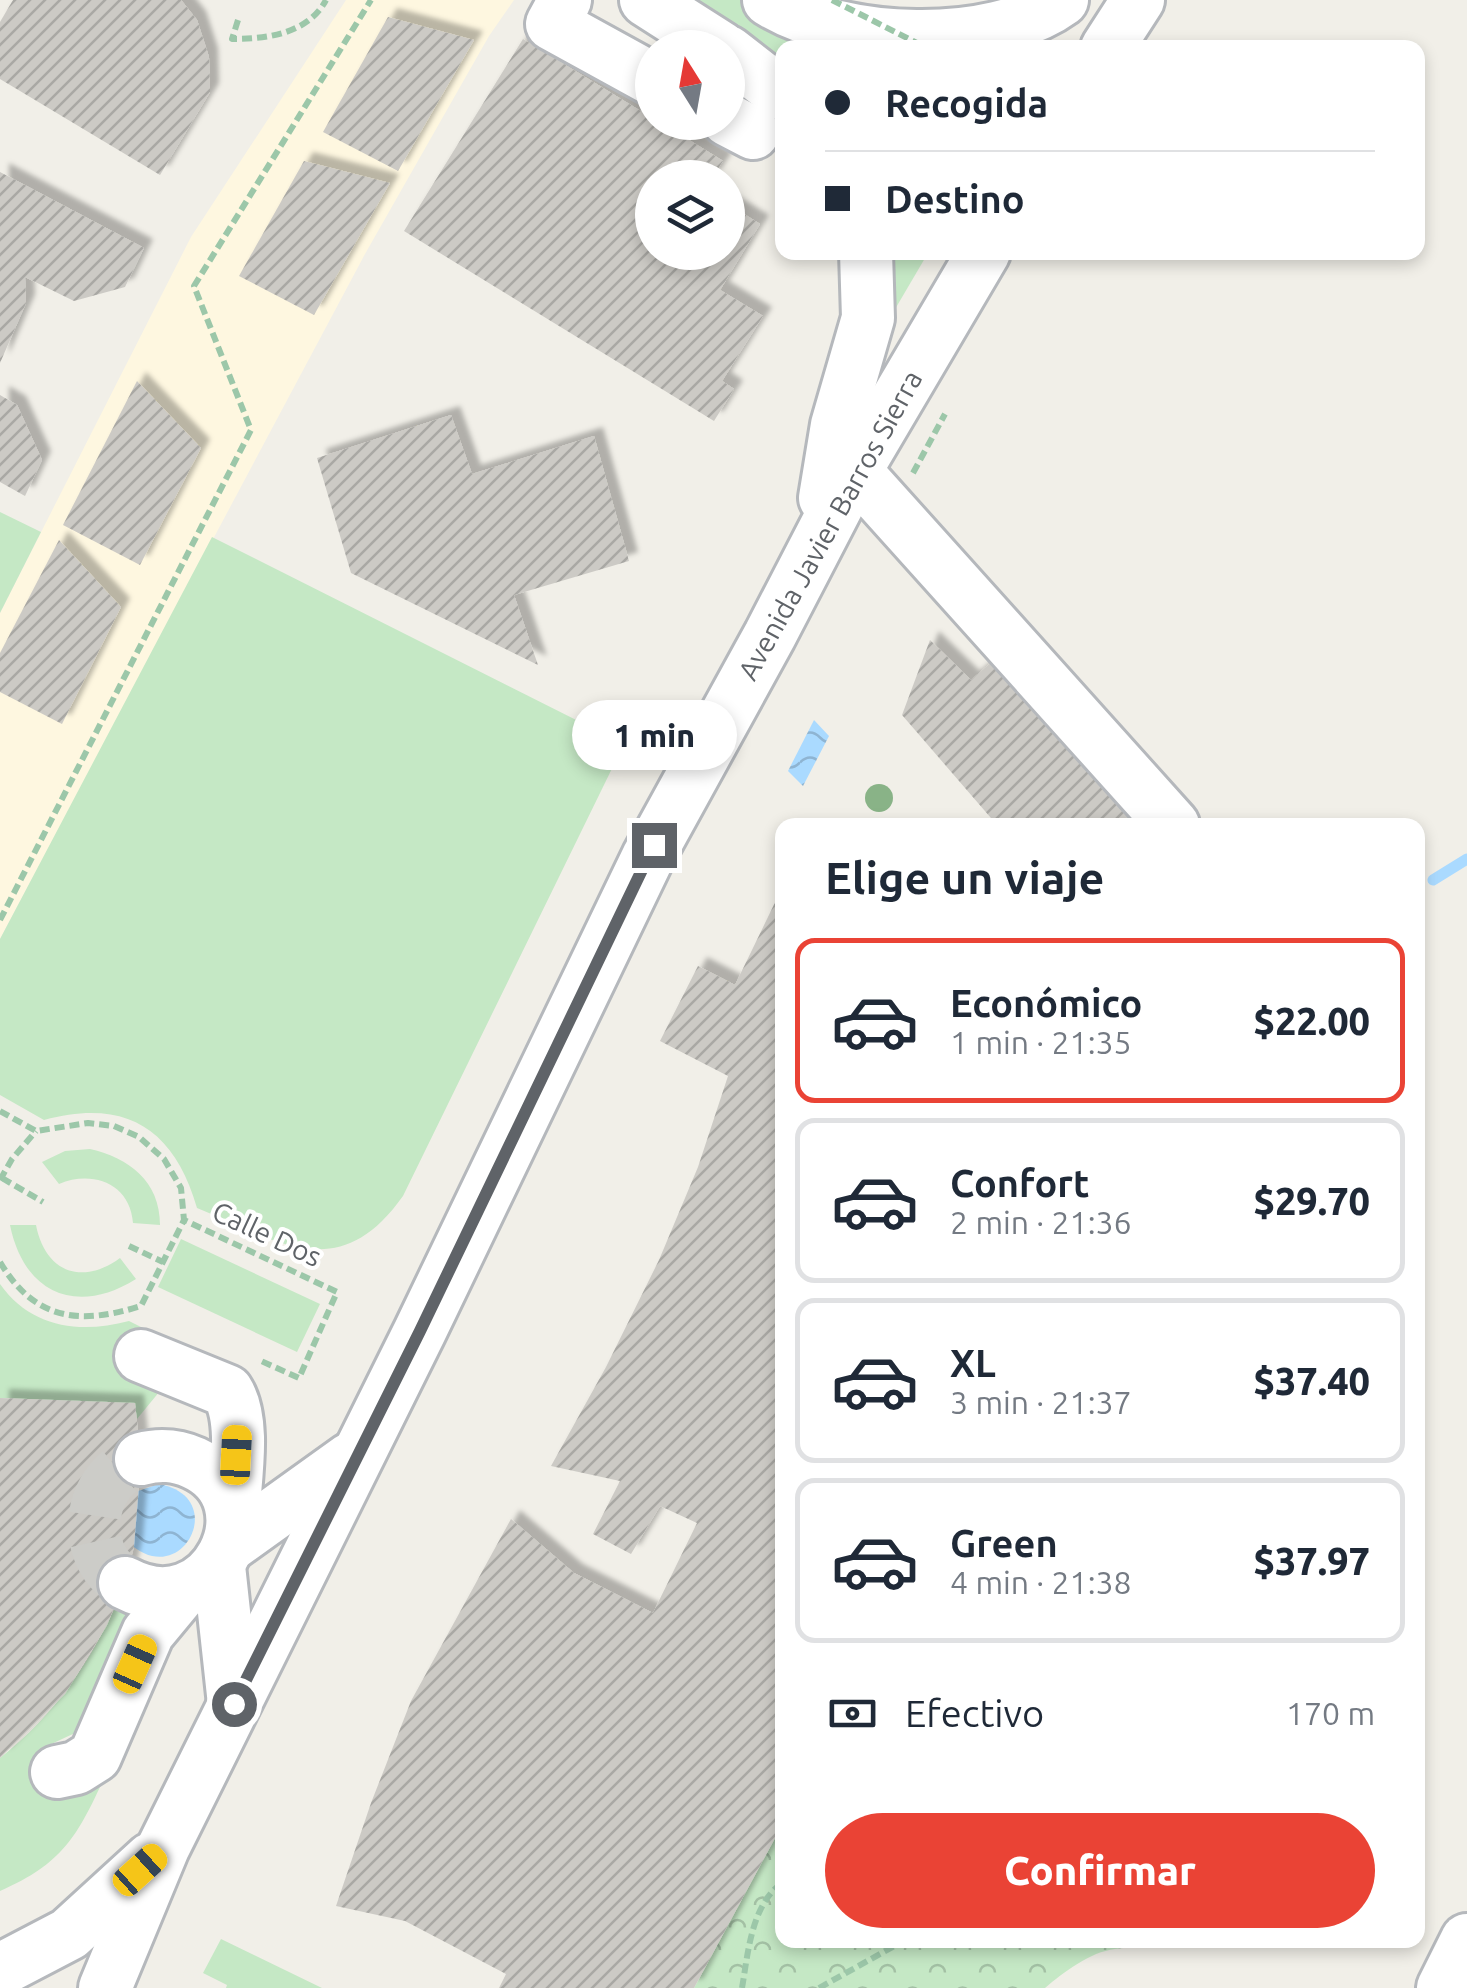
<!DOCTYPE html>
<html lang="es">
<meta charset="utf-8">
<style>
:root{--surface:#fff;--page:#f6f6f7;--text:#1f2937;--muted:#747a83;--line:#e0e1e3;--accent:#ea4335}
body{margin:0;font-family:Ubuntu,sans-serif;background:var(--page);color:var(--text);height:100vh;display:flex;flex-direction:column;font-size:38px;white-space:nowrap}
*{box-sizing:border-box;margin:0}
p{font-size:32px;color:var(--muted)}
.icon{flex:none;width:55px;height:55px;fill:none;stroke:currentColor;stroke-width:2;stroke-linecap:round;stroke-linejoin:round}
.map{position:relative;flex:1;overflow:hidden}
.sheet{position:absolute;left:775px;top:818px;width:650px;height:1130px;display:flex;flex-direction:column;background:var(--surface);border-radius:20px;box-shadow:0 5px 15px #0003}
.sheet>*{flex:none}
.banner{position:absolute;left:775px;top:40px;width:650px;height:220px;border-radius:20px;box-shadow:0 5px 15px #0003;display:grid;align-content:center;height:220px;padding:0 50px;background:var(--surface)}
.needle{width:65px;rotate:349deg}
.tools{position:absolute;left:635px;top:30px;display:grid;gap:20px}
.tools a{display:grid;place-items:center;width:110px;height:110px;border-radius:50%;background:var(--surface);box-shadow:0 5px 15px #0003;font-size:50px}
.end{position:absolute;width:45px;height:45px;margin:-22px;border:12px solid #5f6368;background:#fff;box-shadow:0 0 0 5px #fff}
.from{border-radius:50%}
.bubble{position:absolute;height:70px;border-radius:35px;background:var(--surface);box-shadow:0 5px 15px #0003;font-size:32px;font-weight:800;line-height:70px;text-align:center}
.car{position:absolute;width:30px;height:60px;margin:-30px -15px;border-radius:12px;box-shadow:0 0 8px 2px #0007;background:linear-gradient(#f5c518 24%,#345 0 40%,#f5c518 0 76%,#345 0 86%,#f5c518 0)}
.banner b{display:flex;align-items:center;gap:35px;height:95px;font-size:38px}
.banner b+b{border-top:2px solid var(--line)}
.banner i{width:25px;height:25px;background:var(--text)}
ul{padding:0;list-style:none}
li{display:flex;align-items:center;gap:30px;height:165px;margin:0 20px 15px;padding:0 30px;border:5px solid var(--line);border-radius:20px}
li div{flex:1}
li b{display:block;font-size:38px}
li em{font-style:normal;font-weight:800}
li.current{border-color:var(--accent)}
li>.icon{width:90px;height:90px;stroke-width:1.5}
h2{padding:0 50px;font-size:45px;line-height:120px}
.pay{display:flex;align-items:center;gap:25px;height:110px;padding:0 50px;font-size:38px}
.pay p{margin-inline-start:auto}
.action{display:flex;gap:20px;margin-top:auto;padding:20px 50px}
.action a{flex:1;height:115px;border-radius:60px;background:var(--accent);color:#fff;font-size:40px;font-weight:800;line-height:115px;text-align:center}
.map>svg:first-child{display:block}
</style>
<div class="map">
<svg width="1467" height="1988" viewBox="0 0 1467 1988">
<defs>
<pattern id="park-crowns" width="20" height="18" patternUnits="userSpaceOnUse" patternTransform="scale(2.5)"><rect width="20" height="18" fill="#c5e8c5"/><path d="M2 6a3 3 0 1 1 6 0M12 15a3 3 0 1 1 6 0" fill="none" stroke="#a3c0a4"/></pattern>
<pattern id="water-waves" width="16" height="10" patternUnits="userSpaceOnUse" patternTransform="scale(2.5)"><rect width="16" height="10" fill="#aadaff"/><path d="M0 5q4-4 8 0t8 0" fill="none" stroke="#8eb4d2"/></pattern>
<pattern id="building-hatch" width="6" height="6" patternUnits="userSpaceOnUse" patternTransform="scale(2.5)"><rect width="6" height="6" fill="#cccac5"/><path d="M-1 1l2-2M0 6l6-6M5 7l2-2" fill="none" stroke="#a9a8a4"/></pattern>
<filter id="shadow"><feDropShadow dx="9" dy="-9" stdDeviation="2.5" flood-color="#0004"/></filter>
</defs>
<rect width="100%" height="100%" fill="#f1efe8"/>
<polygon fill="#fef7e0" points="346,0 514,0 489,36 365,254 0,939 0,613 191,237"/>
<g fill="#c5e8c5">
<polygon points="684,0 740,0 810,43 864,47 782,48 782,61"/>
<polygon points="888,253 928,253 891,316"/>
<polygon points="0,512 41,532 0,613"/>
<path d="M212 537 624 744 403 1196C339 1286 280 1242 197 1208 174 1128 125 1098 44 1120L0 1095V939Z"/>
<path d="M90 1149C129 1158 160 1181 160 1225L133 1223C130 1183 92 1170 59 1184L42 1162 65 1151Z"/>
<path d="M10 1225H36C45 1272 82 1286 120 1258L136 1279C77 1316 24 1294 10 1225Z"/>
<polygon points="181,1239 320,1304 297,1352 158,1287"/>
<path d="M0 1284C31 1328 80 1334 129 1321L143 1328 128 1372 164 1386 137 1419 135 1404 0 1398Z"/>
<path d="M119 1599 138 1616 75 1733 47 1746 58 1792 106 1774C78 1835 64 1863 0 1891V1758C55 1715 91 1661 119 1599Z"/>
<polygon points="221,1939 322,1988 226,1988 227,1985 203,1973"/>
</g>
<path fill="url(#park-crowns)" d="M782 1825V1940H1179C1158 1949 1137 1946 1115 1949 1090 1952 1064 1972 1045 1988H694Z"/>
<g fill="url(#water-waves)">
<polygon points="814,720 829,736 803,786 788,771"/>
<path d="M159 1484C231 1497 181 1593 128 1542L138 1491Z"/>
</g>
<g fill="none" stroke-linecap="round" stroke-linejoin="round">
<polyline stroke="#aadaff" stroke-width="11" points="1433,880 1467,859"/>
</g>
<g fill="url(#building-hatch)" filter="url(#shadow)">
<polygon points="13,0 181,0 197,20 209,57 210,92 160,175 0,79 0,22"/>
<polygon points="388,17 474,40 398,171 323,132"/>
<polygon points="523,39 652,118 652,122 660,122 723,161 712,178 652,178 652,252 728,252 728,204 760,224 720,290 763,316 722,381 734,389 714,421 404,231"/>
<polygon points="304,161 390,183 314,315 239,276"/>
<polygon points="0,172 144,248 125,287 74,301 25,277 26,303 0,363"/>
<polygon points="137,381 201,448 140,565 63,525"/>
<polygon points="0,395 17,405 42,460 25,496 0,482"/>
<polygon points="451,415 472,474 594,436 629,561 514,595 538,665 351,573 317,458"/>
<polygon points="59,540 121,607 62,724 0,692 0,653"/>
<polygon points="930,640 971,680 1001,654 1151,825 997,825 902,715"/>
<polygon points="782,888 782,1825 694,1988 499,1988 506,1974 405,1921 336,1906 371,1803 411,1701 511,1519 574,1573 653,1613 697,1523 660,1506 631,1554 593,1534 620,1481 551,1466 606,1367 659,1260 698,1167 728,1076 660,1041 698,966 735,985"/>
<polygon points="0,1398 135,1403 141,1461 134,1546 127,1575 107,1625 65,1694 0,1758"/>
</g>
<g fill="none" stroke-linecap="round" stroke-linejoin="round">
<path stroke="#ccccc8" stroke-width="52" stroke-dasharray="52 26" stroke-linecap="butt" d="M125 1583C76 1551 88 1478 141 1459"/>
<g stroke="#b5b8bc" stroke-width="58">
<g id="minor">
<polyline points="565,0 552,24 652,79"/>
<polyline points="646,0 721,48"/>
<path d="M769 0C841 45 992 51 1062 0"/>
<polyline points="1107,48 1138,0"/>
<polyline points="728,52 782,94"/>
<polyline points="728,120 753,133"/>
<polyline points="855,471 1173,825"/>
<polyline points="825,498 837,425 868,318 866,252"/>
<path d="M141 1356 227 1391C247 1421 234 1485 233 1521"/>
<polyline points="229,1546 350,1459"/>
<polyline points="219,1566 234,1704"/>
<path d="M125 1583C214 1630 276 1500 194 1463 176 1455 160 1454 141 1459"/>
<polyline points="57,1772 76,1768 95,1756 148,1633 182,1592"/>
<polyline points="0,1970 69,1934 151,1859"/>
<polyline points="105,1988 163,1848 420,1331 648,857 770,635 855,471 984,252"/>
<polyline points="1443,1988 1467,1940"/>
</g>
</g>
<g stroke="#9cc7a9" stroke-width="6" stroke-dasharray="10 5" stroke-linecap="butt">
<path d="M238 20 232 39C266 39 308 34 326 0"/>
<polyline points="913,473 945,414"/>
<polyline points="0,920 251,430 194,286 371,0"/>
<polyline points="0,1111 36,1131 88,1123 114,1126 139,1137 164,1159 181,1188 184,1220 337,1292 299,1378 259,1360"/>
<polyline points="2,1178 43,1202"/>
<polyline points="0,1180 12,1159 36,1131"/>
<polyline points="129,1246 163,1262"/>
<path d="M0 1262C35 1321 80 1325 141 1306L184 1220"/>
<path d="M742 1988C748 1954 751 1905 782 1883"/>
<polyline points="819,1988 905,1940"/>
</g>
<use href="#minor" stroke="#fff" stroke-width="52"/>
<polyline stroke="#9cc7a9" stroke-width="6" stroke-dasharray="10 5" stroke-linecap="butt" points="832,0 927,48"/>
</g>
<circle fill="#89b387" cx="879" cy="798" r="14"/>
<g fill="none" stroke-linecap="round" stroke-linejoin="round">
<polyline stroke="#5f6368" stroke-width="12" points="234,1704 420,1331 654,845"/>
</g>
<g text-anchor="middle" stroke-width="8" stroke-linejoin="round" paint-order="stroke">
<g font-size="28" fill="#5f6368" stroke="#fff">
<text transform="translate(830 525) rotate(-61)" y="10">Avenida Javier Barros Sierra</text>
<text transform="translate(267 1234) rotate(25)" y="10">Calle Dos</text>
</g>
</g>
</svg>
<div class="tools">
<a><svg class="needle" viewBox="-14 -14 28 28"><path d="M0-13l5 13h-10z" fill="#e53935"/><path d="M0 13l5-13h-10z" fill="#747a83"/></svg></a>
<a><svg class="icon" aria-label="layers" viewBox="0 0 24 24"><path d="M12 4l9 5-9 5-9-5zM3 14l9 5 9-5"/></svg></a>
</div>
<i class="end from" style="left:234px;top:1704px"></i>
<i class="end" style="left:654px;top:845px"></i>
<div class="bubble" style="left:572px;top:700px;width:165px">1 min</div>
<i class="car" style="left:236px;top:1455px;rotate:3deg"></i>
<i class="car" style="left:135px;top:1664px;rotate:24deg"></i>
<i class="car" style="left:140px;top:1870px;rotate:48deg"></i>
<div class="banner">
<b><i class="from"></i>Recogida</b>
<b><i></i>Destino</b>
</div>
<section class="sheet">
<h2>Elige un viaje</h2>
<ul>
<li class="current"><svg class="icon" aria-label="car" viewBox="0 0 24 24"><path d="M5 17H2v-5l4-1 3-4h7l3 4 3 1v5h-3M9 17h6M6 11h13"/><circle cx="7" cy="17" r="2"/><circle cx="17" cy="17" r="2"/></svg><div><b>Económico</b><p>1 min · 21:35</p></div><em>$22.00</em></li>
<li><svg class="icon" aria-label="car" viewBox="0 0 24 24"><path d="M5 17H2v-5l4-1 3-4h7l3 4 3 1v5h-3M9 17h6M6 11h13"/><circle cx="7" cy="17" r="2"/><circle cx="17" cy="17" r="2"/></svg><div><b>Confort</b><p>2 min · 21:36</p></div><em>$29.70</em></li>
<li><svg class="icon" aria-label="car" viewBox="0 0 24 24"><path d="M5 17H2v-5l4-1 3-4h7l3 4 3 1v5h-3M9 17h6M6 11h13"/><circle cx="7" cy="17" r="2"/><circle cx="17" cy="17" r="2"/></svg><div><b>XL</b><p>3 min · 21:37</p></div><em>$37.40</em></li>
<li><svg class="icon" aria-label="car" viewBox="0 0 24 24"><path d="M5 17H2v-5l4-1 3-4h7l3 4 3 1v5h-3M9 17h6M6 11h13"/><circle cx="7" cy="17" r="2"/><circle cx="17" cy="17" r="2"/></svg><div><b>Green</b><p>4 min · 21:38</p></div><em>$37.97</em></li>
</ul>
<div class="pay"><svg class="icon" aria-label="cash" viewBox="0 0 24 24"><path d="M3 7h18v10H3z"/><circle cx="12" cy="12" r="2"/></svg>Efectivo<p>170 m</p></div>
<div class="action"><a>Confirmar</a></div>
</section>
</div>
